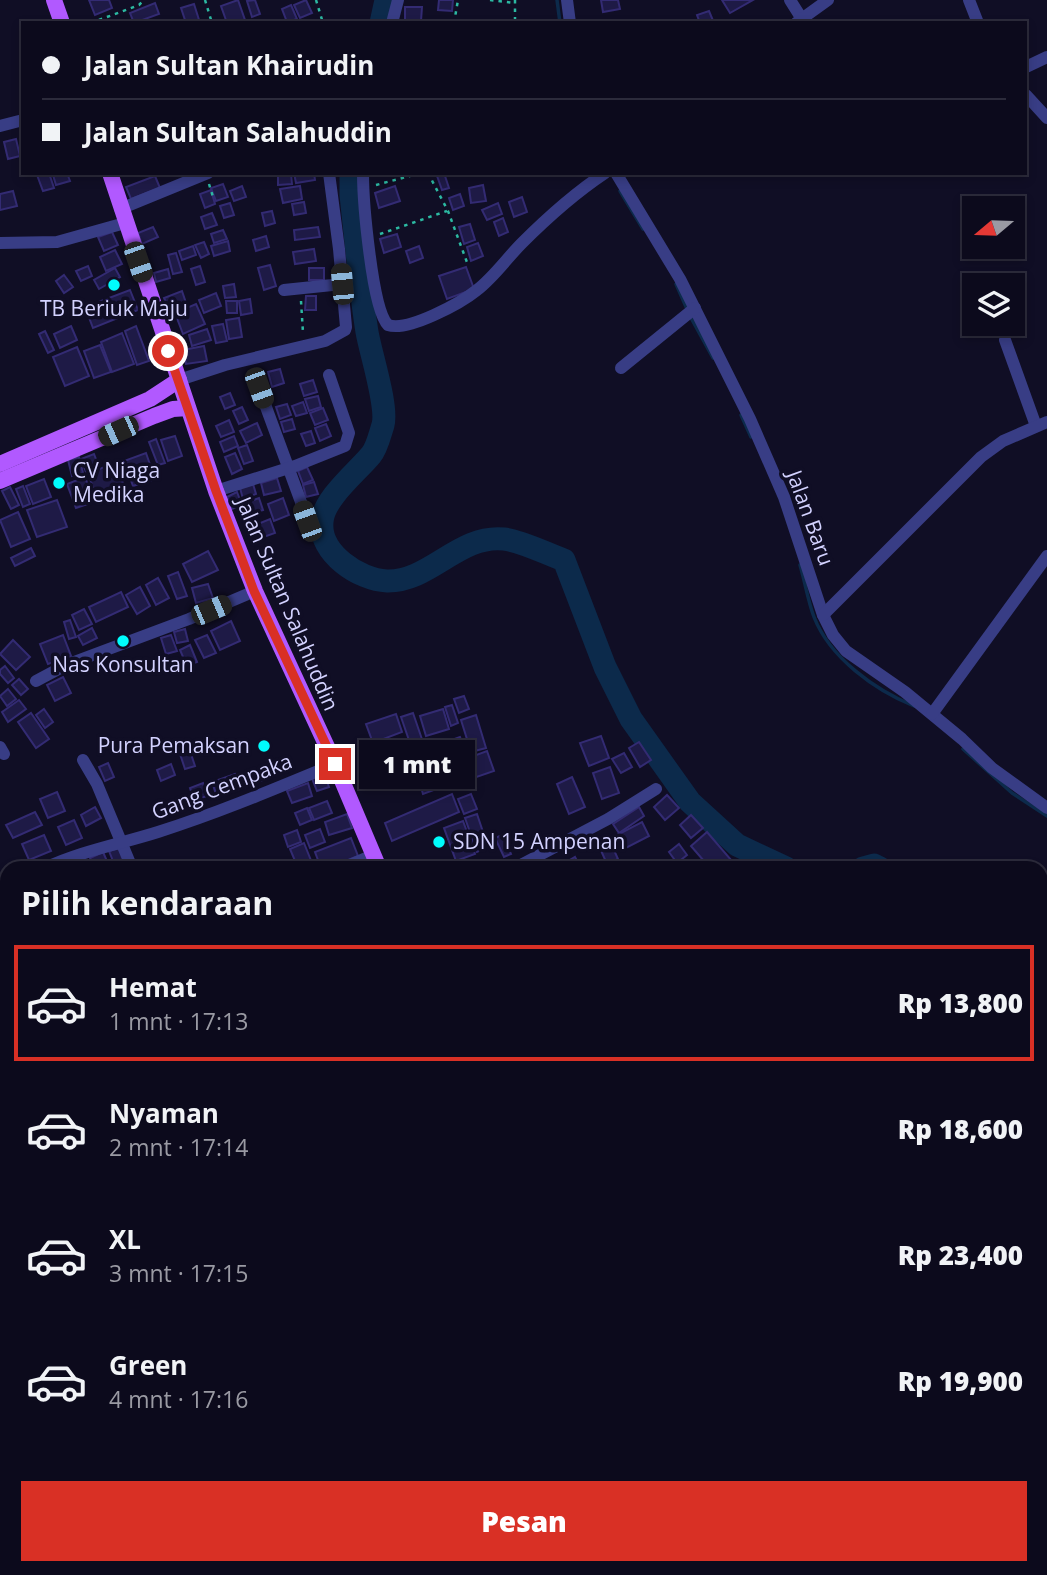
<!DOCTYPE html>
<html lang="id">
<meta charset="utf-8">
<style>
:root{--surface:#0c0a1c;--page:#1a1829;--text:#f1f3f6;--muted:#9a9aa3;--line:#2c2b3b;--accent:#d93025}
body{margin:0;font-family:"Open Sans",sans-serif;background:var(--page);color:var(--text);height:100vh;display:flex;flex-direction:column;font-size:26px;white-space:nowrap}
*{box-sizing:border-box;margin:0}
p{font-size:23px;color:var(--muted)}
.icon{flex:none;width:38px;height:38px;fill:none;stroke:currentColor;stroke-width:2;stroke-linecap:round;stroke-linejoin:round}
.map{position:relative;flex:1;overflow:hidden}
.drawer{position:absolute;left:0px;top:861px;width:1048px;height:714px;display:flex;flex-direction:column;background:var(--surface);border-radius:21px 21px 0 0;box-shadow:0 4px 10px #0003,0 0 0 2px var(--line)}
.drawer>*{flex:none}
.banner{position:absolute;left:21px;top:21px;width:1006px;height:154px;border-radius:0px;box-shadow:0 4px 10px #0003,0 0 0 2px var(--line);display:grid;align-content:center;height:154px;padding:0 21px;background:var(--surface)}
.needle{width:46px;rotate:251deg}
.controls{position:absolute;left:962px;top:196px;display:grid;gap:14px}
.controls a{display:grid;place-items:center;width:63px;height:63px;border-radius:0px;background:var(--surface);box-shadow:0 4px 10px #0003,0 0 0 2px var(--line);font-size:35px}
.end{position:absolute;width:32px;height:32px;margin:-16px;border:9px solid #d93025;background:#fff;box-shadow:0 0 0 4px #fff}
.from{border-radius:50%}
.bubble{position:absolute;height:49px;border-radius:0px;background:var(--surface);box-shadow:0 4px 10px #0003,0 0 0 2px var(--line);font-size:23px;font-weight:800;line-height:49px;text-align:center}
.car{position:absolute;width:21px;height:42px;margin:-21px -10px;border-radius:9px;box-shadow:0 0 5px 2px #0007;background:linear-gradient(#222 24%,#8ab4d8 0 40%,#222 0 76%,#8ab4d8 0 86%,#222 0)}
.banner b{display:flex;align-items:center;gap:24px;height:66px;font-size:26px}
.banner b+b{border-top:2px solid var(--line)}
.banner i{width:18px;height:18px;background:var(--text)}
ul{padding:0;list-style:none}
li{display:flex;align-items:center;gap:21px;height:116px;margin:0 14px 10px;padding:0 7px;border:4px solid transparent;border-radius:0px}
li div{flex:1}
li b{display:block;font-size:26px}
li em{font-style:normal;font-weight:800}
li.selected{border-color:var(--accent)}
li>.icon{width:63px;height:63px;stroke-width:1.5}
h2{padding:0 21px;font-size:32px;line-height:84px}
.cta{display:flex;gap:14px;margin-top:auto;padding:14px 21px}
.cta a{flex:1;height:80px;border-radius:0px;background:var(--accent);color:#fff;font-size:28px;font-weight:800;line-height:80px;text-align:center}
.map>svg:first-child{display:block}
</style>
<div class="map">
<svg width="1047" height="1575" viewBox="0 0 1047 1575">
<rect width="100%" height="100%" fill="#100e25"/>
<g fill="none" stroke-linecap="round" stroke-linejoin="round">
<g stroke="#0c2a4b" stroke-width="3.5">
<polyline points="557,0 560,23"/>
<polyline points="620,191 643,229"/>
<polyline points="676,284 687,309"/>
<polyline points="690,316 713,358"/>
<polyline points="741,415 751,437"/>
<path d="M800 565C805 582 808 601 814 617 830 658 875 690 914 706"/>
<polyline points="963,749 1012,793 1047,816"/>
</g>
<g stroke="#0c2a4b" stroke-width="23">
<polyline points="381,23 386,0"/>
<path d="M351 173V195C356 241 360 287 367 332 371 355 388 406 383 425 380 434 377 448 371 455 357 472 323 499 322 522 319 553 359 580 387 581 430 582 459 534 504 539 522 541 547 554 564 560L605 667 631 719 690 802 737 845 786 868"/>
<polyline points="863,868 874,865 880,868"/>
<polyline points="1041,1142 1047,1148"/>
</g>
</g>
<g fill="#1e1a46" stroke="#332b73" stroke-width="2">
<polygon points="89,0 109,0 112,8 95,15"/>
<polygon points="238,0 245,20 227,23 221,6"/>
<polygon points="255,0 260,14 252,17 247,1"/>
<polygon points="306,0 312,13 300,18 294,5"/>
<polygon points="439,0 453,0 452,11 438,10"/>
<polygon points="601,0 618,0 620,9 603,12"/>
<polygon points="722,0 753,0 730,13"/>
<polygon points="155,3 159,14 134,23 130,13"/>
<polygon points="194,4 200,23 186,23 181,8"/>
<polygon points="291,5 297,19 287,22 282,9"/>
<polygon points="405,7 422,7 421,21 405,20"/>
<polygon points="709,11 714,23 700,23 697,15"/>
<polygon points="16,139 20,156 8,159 4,142"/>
<polygon points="44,173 49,173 54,188 43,191 37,175"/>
<polygon points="58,173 67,173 70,181 56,185 53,175"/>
<polygon points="294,173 314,173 315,180 296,183"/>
<polygon points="436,173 444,173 449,188 442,190"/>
<polygon points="291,174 292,184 278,185 278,176"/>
<polygon points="155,176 160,188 131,199 126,187"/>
<polygon points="223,184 228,197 216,201 211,188"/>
<polygon points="483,185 486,201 471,203 469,188"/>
<polygon points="242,186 246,197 234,201 230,191"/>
<polygon points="300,186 302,199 283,203 280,189"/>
<polygon points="395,186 400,201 379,208 375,193"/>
<polygon points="211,190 215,204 205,208 200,194"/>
<polygon points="13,191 17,206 0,210 0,194"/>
<polygon points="460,194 464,206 453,210 449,198"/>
<polygon points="522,197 527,212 514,217 509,202"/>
<polygon points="304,202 306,213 294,215 292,204"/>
<polygon points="230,203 234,215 224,218 220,206"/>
<polygon points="498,203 502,214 487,220 482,210"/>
<polygon points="272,211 275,223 265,226 262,213"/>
<polygon points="212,213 217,225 205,229 201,217"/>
<polygon points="503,218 508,232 499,236 494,222"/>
<polygon points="470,224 475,240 464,244 459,227"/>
<polygon points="153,227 158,237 142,244 138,233"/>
<polygon points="318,227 320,237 295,240 294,230"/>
<polygon points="223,230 227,239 214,243 211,234"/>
<polygon points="112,232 118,245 104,251 98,237"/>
<polygon points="397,234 401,247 384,253 380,239"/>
<polygon points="266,236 269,247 256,251 253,240"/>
<polygon points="228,241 230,251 214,256 211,246"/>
<polygon points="204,242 209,254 201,258 195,245"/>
<polygon points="478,243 483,256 471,261 467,247"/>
<polygon points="193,246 196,255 182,260 179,251"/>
<polygon points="419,246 423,258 410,263 406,251"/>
<polygon points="314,249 316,261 295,264 293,252"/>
<polygon points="115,250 122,264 106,271 100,257"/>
<polygon points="176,253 182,272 173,274 168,255"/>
<polygon points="270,265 276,286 264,290 258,268"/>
<polygon points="88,266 92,276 81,281 76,271"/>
<polygon points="200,266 205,282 196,285 191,269"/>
<polygon points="466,267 474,289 447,299 439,276"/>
<polygon points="115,268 120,277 99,289 94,280"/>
<rect x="309" y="268" width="15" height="12"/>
<polygon points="168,269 170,278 156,282 154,273"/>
<polygon points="64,275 73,287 64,293 56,281"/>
<polygon points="234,284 236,297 225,298 223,286"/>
<polygon points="130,290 138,310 93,328 85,307"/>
<polygon points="182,291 186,303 169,309 164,298"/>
<polygon points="216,293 221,306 204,313 199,300"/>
<polygon points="306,296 316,296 316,310 305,310"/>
<polygon points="250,299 252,313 241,315 239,301"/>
<polygon points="226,301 237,301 237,313 227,313"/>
<polygon points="196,304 205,324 183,334 175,313"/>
<polygon points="239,318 242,337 229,339 226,320"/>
<polygon points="223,324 227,341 216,343 212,326"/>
<polygon points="71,326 77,340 60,348 54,334"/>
<polygon points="136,326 149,361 137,365 125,331"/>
<polygon points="207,329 211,340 192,346 189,335"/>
<polygon points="45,331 54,350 48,353 39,334"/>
<polygon points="122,333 134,364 112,372 101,342"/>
<polygon points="100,345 111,372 94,378 84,351"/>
<polygon points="204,346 207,361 186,364 183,350"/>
<polygon points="77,347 89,376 65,386 53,357"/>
<polygon points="280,369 284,383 272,387 268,372"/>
<polygon points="313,380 317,392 304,396 300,384"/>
<polygon points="230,393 235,405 225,409 220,397"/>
<polygon points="318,396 321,407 309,411 305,399"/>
<polygon points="303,402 307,413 296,416 292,406"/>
<polygon points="287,404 291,415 280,419 276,407"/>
<polygon points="242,407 248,420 239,424 233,411"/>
<polygon points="323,408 328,420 315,425 310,413"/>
<polygon points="292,419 295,429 284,432 281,422"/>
<polygon points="229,420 234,432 221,437 216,426"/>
<polygon points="257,423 262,435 246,443 240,431"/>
<polygon points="326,424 331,436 320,441 315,428"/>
<polygon points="311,431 315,443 306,446 301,434"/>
<polygon points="175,436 182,456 168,461 161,440"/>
<polygon points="234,436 238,446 224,452 220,442"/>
<polygon points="156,439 165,463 158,465 149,442"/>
<polygon points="247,445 253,461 244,464 238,448"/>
<polygon points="146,453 155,479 133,486 124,461"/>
<polygon points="235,453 242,469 232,474 225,457"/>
<polygon points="94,454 99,467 86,472 81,459"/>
<polygon points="79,457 83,473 72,476 68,460"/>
<polygon points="116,463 125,489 97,499 88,473"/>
<polygon points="307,467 313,480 303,484 298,471"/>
<polygon points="85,477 94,502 76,508 67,484"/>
<polygon points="277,478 281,491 264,495 261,483"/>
<polygon points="44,479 51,497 33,504 26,486"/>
<polygon points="314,482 318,494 306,497 303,485"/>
<polygon points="253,484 256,494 243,499 240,488"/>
<polygon points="23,486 30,504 23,507 16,489"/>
<polygon points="10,487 19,505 11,509 2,491"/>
<polygon points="237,492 242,505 232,509 227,497"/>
<polygon points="259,498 263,510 250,514 246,503"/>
<polygon points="283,498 289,515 274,521 268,504"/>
<polygon points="57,500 67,527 37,537 27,510"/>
<polygon points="18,512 30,539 11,547 0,520"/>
<polygon points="270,519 275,533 258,539 253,526"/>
<polygon points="31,548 35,556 15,566 11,558"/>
<polygon points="208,551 218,570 192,582 183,564"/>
<polygon points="178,572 187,596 177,599 168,576"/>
<polygon points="158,578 169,598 156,605 146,585"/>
<polygon points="208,584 213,598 196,603 192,588"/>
<polygon points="140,587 150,606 137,614 126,595"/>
<polygon points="121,592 128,607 96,622 89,607"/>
<polygon points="84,609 92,624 79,630 72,615"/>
<polygon points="70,620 76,637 69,639 64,622"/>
<polygon points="231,621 240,641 220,650 211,631"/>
<polygon points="92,628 97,638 83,645 78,636"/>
<polygon points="185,629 188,641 177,643 174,632"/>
<polygon points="63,635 71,656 48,664 40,644"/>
<polygon points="171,635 177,651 166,654 161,638"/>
<polygon points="207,635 216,653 204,658 195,640"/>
<polygon points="13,640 30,657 16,670 0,654"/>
<polygon points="190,645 197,662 187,666 180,650"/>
<polygon points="5,666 14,678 8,683 0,674 0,670"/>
<polygon points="63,677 71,693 55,701 47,685"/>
<polygon points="19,679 28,689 21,695 12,685"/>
<polygon points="8,689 16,699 7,706 0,696"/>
<polygon points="464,696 469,709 459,713 454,699"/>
<polygon points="19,700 26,709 8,722 2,712"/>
<polygon points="452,705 458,723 451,726 445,707"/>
<polygon points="44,709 53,722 45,728 36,715"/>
<polygon points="443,709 449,729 426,736 420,716"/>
<polygon points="31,713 49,739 36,748 18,722"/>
<polygon points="413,713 425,748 413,752 401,717"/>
<polygon points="396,714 402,732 373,743 366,724"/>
<polygon points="476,715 486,748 471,752 461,720"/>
<polygon points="601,736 609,758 589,766 580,743"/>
<polygon points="460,737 466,752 446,759 440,744"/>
<polygon points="404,740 409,756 388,763 383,747"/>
<polygon points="639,742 651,760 640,767 629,748"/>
<polygon points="188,745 195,766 185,769 178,748"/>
<polygon points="487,751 494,771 459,783 452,764"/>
<polygon points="624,753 632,767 621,773 612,759"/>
<polygon points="108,763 114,777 105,781 99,767"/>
<polygon points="171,764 175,775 161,781 157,770"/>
<polygon points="446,764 453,783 423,794 417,774"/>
<polygon points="610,767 619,793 602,799 593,773"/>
<polygon points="259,769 263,780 246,787 242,775"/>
<polygon points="324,772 329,787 317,791 311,776"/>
<polygon points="235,774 240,789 217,797 212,782"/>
<polygon points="572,777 585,807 569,814 557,784"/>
<polygon points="203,783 207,796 194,800 190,788"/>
<polygon points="308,783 312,796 292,803 287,791"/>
<polygon points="57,792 65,811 48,818 40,799"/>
<polygon points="452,794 459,812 392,841 385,823"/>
<polygon points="471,794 477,809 464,814 458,799"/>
<polygon points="667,795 679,808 665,820 654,807"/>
<polygon points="327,801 332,813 314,820 309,808"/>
<polygon points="95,807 101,818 86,826 81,815"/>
<polygon points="639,807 644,816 619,833 613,824"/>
<polygon points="307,808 312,820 300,825 295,813"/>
<polygon points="35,812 42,825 13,838 6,825"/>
<polygon points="347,814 352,828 329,835 325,822"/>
<polygon points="477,814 488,847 477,852 465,818"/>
<polygon points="691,815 703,828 691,838 680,825"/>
<polygon points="74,820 82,838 66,845 58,827"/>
<polygon points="463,821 475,854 456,861 444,828"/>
<polygon points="642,822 649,836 622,850 615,836"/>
<polygon points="320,829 325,842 310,848 305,835"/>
<polygon points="297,830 301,842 288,847 284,835"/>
<polygon points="707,832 732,861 723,868 710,868 691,846"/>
<polygon points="44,835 51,851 29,860 22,844"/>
<polygon points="502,835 511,854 504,857 495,838"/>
<polygon points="351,838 358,856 328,868 321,868 315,852"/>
<polygon points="609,839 618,859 607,864 598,844"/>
<polygon points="304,843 314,868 298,868 290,849"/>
<polygon points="679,844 687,855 677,863 669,852"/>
<polygon points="119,848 125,862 115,866 109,851"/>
<polygon points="103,852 110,868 94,868 90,858"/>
<polygon points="575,857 581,868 559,868 558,867"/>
<polygon points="7,1437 7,1456 0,1458 0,1439"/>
<polygon points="1041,1484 1047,1501 1047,1513 1041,1514"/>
<polygon points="18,1568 53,1568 54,1571 42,1575 20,1575"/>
<polygon points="618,1568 638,1568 641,1575 613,1575 611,1571"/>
</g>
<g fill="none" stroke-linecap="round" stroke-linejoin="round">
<g stroke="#2cb9a2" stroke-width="2.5" stroke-dasharray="3.5 5" stroke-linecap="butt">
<polyline points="205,0 212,23"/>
<polyline points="316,0 323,23"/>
<polyline points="490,0 515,3"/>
<polyline points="515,0 515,23"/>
<polyline points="91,23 139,5 144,0"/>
<polyline points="454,23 458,0"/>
<polyline points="428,173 448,211 468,265"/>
<polyline points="209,184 213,197"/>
<polyline points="376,185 421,173"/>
<polyline points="380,234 447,211"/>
<polyline points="301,301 303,333"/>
<polyline points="780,1568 782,1575"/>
<polyline points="933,1568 935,1575"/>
</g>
<g stroke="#383d85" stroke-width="12">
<polyline points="567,0 570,23"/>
<polyline points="790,0 802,19"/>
<polyline points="969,0 978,23"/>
<polyline points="392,23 398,0"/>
<polyline points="796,23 828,0"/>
<polyline points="1026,67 1047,57"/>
<polyline points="1026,95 1047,118"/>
<polyline points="0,126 23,120"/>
<path d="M363 173C363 200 372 310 388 325 408 332 461 303 477 290 494 277 507 258 522 243 547 218 575 193 605 173"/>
<polyline points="616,173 680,279 750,419 784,497 823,615 833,635 846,651 905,692 962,739 992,768 1047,808"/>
<polyline points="120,209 208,173"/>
<polyline points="0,243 57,242 125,223"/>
<polyline points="284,290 342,284"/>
<polyline points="1005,340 1036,426"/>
<polyline points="621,368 695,308"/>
<polyline points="179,380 225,365 325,341 345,330 346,327 339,249 329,173"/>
<polyline points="259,388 308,521"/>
<polyline points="216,491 295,466 345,446 349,433 329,375"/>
<polyline points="823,615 981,457 1003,441 1047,422"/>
<polyline points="36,681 66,665 189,619 255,591"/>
<polyline points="932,714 1047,556"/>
<polyline points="0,747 4,754"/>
<polyline points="83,760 97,784 132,868"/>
<path d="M45 868C81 851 120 844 158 832 218 813 277 788 335 764"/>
<polyline points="343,868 373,855"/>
<polyline points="515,868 608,819 656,789"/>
<polyline points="1041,993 1047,989"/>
<polyline points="1041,1026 1047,1034"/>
<polyline points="1041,1208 1047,1206"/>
<polyline points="1041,1245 1047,1258"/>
<polyline points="1041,1279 1047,1277"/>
<polyline points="0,1315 7,1313"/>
<polyline points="1041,1360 1047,1358"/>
<polyline points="0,1382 7,1402"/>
<polyline points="1041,1451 1047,1449"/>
<polyline points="0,1528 7,1547"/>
<polyline points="1041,1534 1047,1532"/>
<polyline points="15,1568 17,1575"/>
<polyline points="66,1568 68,1575"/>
<polyline points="551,1575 565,1569"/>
</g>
<g stroke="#b159ff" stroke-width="16">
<polyline points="54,0 62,23"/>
<polyline points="110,173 216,491 255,591 335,764 379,868"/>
<polyline points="0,464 150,399 179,380"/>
<polyline points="0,481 154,416 173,409 188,408"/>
<polyline points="703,1568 706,1575"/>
</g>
</g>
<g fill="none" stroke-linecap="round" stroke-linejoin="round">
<polyline stroke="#d93025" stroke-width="9" points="168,351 216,491 254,591 335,764"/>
</g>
<g fill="#00fcfd" stroke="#100e25" stroke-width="2.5">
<circle cx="114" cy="285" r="7"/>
<circle cx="59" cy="483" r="7"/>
<circle cx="123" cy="641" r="7"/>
<circle cx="264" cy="746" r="7"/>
<circle cx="439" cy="842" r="7"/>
</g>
<g text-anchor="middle" stroke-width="7" stroke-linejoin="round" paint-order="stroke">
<g font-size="21" fill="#d3d2ff" stroke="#100e25">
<text x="114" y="316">TB Beriuk Maju</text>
<text x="73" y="478" text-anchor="start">CV Niaga<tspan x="73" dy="24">Medika</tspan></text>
<text x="123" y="672">Nas Konsultan</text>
<text x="250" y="753" text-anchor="end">Pura Pemaksan</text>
<text x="453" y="849" text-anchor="start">SDN 15 Ampenan</text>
</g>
<g font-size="21" fill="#d3d2ff" stroke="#100e25">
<text transform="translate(810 518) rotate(70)" y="7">Jalan Baru</text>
<text transform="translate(287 604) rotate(67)" y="7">Jalan Sultan Salahuddin</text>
<text transform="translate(222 787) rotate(-21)" y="7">Gang Cempaka</text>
</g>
</g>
</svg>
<div class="controls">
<a><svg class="needle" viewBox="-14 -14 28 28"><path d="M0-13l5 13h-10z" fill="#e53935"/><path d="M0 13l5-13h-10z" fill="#9a9aa3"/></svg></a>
<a><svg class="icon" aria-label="layers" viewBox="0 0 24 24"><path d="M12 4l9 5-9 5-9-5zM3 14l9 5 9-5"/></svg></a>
</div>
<i class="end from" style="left:168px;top:351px"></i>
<i class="end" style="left:335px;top:764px"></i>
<div class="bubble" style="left:359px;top:740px;width:116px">1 mnt</div>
<i class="car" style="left:138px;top:262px;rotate:161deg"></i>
<i class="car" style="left:342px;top:284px;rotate:355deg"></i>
<i class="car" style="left:259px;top:388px;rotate:160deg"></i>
<i class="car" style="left:118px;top:431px;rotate:246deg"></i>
<i class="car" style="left:307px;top:521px;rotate:340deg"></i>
<i class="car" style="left:211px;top:610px;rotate:67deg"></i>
<div class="banner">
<b><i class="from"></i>Jalan Sultan Khairudin</b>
<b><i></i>Jalan Sultan Salahuddin</b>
</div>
<section class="drawer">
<h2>Pilih kendaraan</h2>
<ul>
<li class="selected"><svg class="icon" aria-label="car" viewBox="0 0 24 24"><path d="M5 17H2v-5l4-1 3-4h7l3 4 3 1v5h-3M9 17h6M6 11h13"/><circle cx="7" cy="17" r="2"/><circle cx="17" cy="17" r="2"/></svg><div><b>Hemat</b><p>1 mnt · 17:13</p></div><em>Rp 13,800</em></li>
<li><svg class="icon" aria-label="car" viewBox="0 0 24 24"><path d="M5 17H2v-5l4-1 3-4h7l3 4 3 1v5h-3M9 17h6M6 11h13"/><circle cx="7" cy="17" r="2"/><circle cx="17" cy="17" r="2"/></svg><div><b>Nyaman</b><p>2 mnt · 17:14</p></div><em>Rp 18,600</em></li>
<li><svg class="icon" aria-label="car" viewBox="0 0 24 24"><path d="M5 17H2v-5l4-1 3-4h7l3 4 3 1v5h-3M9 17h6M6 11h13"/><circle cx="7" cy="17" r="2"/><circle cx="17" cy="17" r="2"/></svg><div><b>XL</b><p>3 mnt · 17:15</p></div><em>Rp 23,400</em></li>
<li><svg class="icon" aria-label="car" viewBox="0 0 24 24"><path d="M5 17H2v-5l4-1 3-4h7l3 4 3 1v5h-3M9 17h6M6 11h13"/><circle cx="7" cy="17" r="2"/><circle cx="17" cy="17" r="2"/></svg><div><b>Green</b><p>4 mnt · 17:16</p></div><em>Rp 19,900</em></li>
</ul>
<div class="cta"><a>Pesan</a></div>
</section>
</div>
